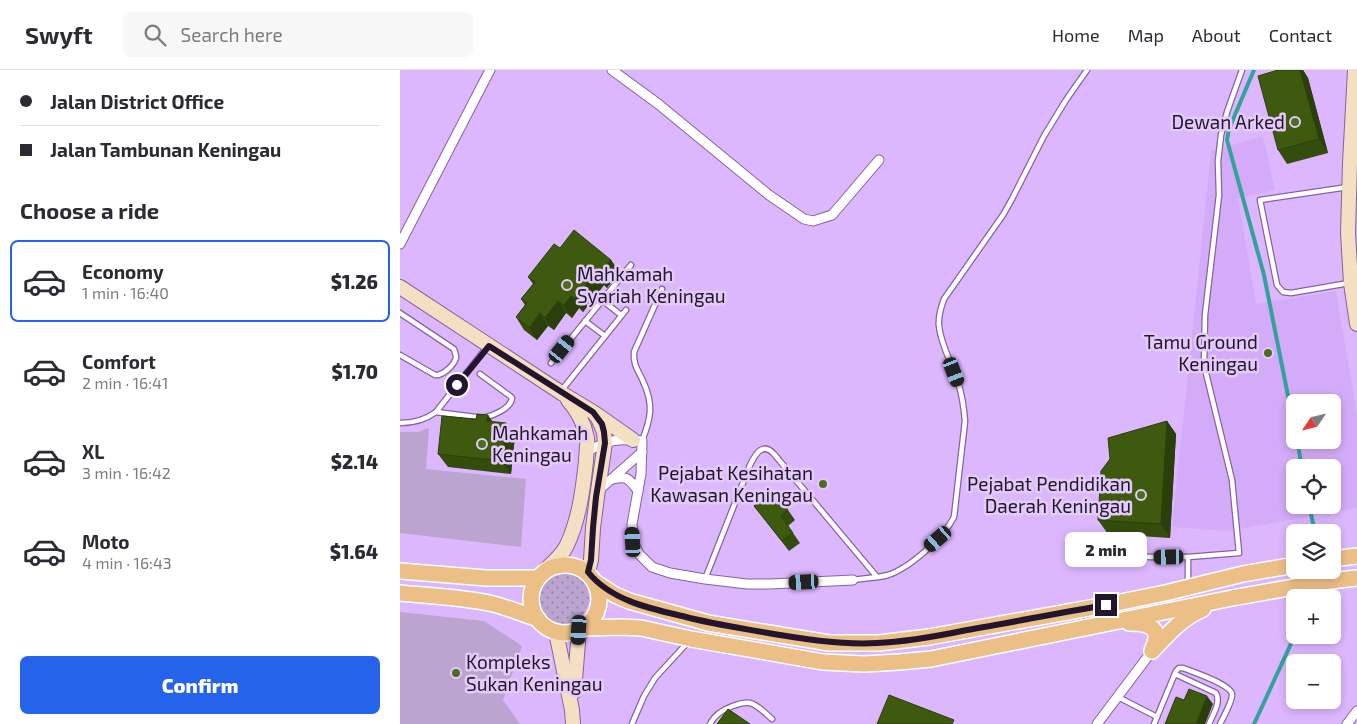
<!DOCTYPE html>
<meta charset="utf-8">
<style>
:root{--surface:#fff;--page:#f7f7f7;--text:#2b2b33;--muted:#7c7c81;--line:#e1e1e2;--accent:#2563eb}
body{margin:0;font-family:"Exo 2",sans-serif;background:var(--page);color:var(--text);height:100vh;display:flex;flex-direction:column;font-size:19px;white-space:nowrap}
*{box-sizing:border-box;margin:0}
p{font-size:16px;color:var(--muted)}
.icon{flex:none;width:28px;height:28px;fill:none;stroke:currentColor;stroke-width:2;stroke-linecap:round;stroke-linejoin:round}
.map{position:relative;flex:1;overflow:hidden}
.details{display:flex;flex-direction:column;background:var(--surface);width:400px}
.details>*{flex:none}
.guide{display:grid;align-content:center;height:110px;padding:0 20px;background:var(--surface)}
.needle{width:32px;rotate:235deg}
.tools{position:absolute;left:886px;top:324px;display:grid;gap:10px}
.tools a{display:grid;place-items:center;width:55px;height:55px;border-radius:8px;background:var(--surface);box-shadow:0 2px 8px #0003;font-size:25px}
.end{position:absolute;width:22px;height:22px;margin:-11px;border:6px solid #24152f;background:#fff;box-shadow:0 0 0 2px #fff}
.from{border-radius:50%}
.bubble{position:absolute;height:35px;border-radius:8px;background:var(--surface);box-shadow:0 2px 8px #0003;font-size:16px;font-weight:800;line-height:35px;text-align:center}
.car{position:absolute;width:15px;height:30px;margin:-15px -8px;border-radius:6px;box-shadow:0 0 4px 1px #0007;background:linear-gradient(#222 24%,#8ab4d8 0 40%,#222 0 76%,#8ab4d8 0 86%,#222 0)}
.guide b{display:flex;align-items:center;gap:18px;height:48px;font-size:19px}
.guide b+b{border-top:1px solid var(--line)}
.guide i{width:12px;height:12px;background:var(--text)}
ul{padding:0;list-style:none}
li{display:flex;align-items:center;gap:15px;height:82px;margin:0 10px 8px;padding:0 10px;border:2px solid transparent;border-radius:8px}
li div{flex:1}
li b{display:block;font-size:19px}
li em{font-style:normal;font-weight:800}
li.selected{border-color:var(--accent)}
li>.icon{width:45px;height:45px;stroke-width:1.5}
h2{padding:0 20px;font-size:22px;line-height:60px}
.action{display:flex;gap:10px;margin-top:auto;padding:10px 20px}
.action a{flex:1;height:58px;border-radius:8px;background:var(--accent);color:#fff;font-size:20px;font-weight:800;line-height:58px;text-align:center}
header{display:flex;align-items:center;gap:30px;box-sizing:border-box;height:70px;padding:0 25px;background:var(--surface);border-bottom:1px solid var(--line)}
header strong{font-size:24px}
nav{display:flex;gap:28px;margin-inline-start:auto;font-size:18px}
.search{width:350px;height:45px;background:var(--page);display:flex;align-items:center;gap:12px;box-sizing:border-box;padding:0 18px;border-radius:8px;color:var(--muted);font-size:19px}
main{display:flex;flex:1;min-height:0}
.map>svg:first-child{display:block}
</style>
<header>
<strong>Swyft</strong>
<div class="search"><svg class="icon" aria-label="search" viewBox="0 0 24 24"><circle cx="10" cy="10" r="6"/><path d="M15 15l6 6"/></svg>Search here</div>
<nav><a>Home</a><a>Map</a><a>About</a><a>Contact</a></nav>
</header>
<main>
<section class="details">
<div class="guide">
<b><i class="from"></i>Jalan District Office</b>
<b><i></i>Jalan Tambunan Keningau</b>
</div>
<h2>Choose a ride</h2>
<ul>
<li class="selected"><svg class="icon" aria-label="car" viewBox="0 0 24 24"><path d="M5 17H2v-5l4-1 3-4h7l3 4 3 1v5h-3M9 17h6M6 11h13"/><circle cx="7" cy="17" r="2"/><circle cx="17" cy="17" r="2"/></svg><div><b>Economy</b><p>1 min · 16:40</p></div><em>$1.26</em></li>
<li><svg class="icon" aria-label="car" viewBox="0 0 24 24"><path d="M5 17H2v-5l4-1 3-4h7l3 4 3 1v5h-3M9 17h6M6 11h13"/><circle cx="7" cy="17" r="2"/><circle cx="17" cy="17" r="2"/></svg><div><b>Comfort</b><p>2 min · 16:41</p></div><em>$1.70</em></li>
<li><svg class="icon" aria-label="car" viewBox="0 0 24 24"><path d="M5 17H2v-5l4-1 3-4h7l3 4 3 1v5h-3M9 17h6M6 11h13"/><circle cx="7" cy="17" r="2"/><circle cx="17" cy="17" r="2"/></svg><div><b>XL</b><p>3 min · 16:42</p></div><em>$2.14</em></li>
<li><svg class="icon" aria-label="car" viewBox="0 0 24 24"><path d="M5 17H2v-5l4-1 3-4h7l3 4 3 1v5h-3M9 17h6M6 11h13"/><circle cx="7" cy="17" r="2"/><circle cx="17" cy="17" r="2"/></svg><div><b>Moto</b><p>4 min · 16:43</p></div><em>$1.64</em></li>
</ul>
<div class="action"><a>Confirm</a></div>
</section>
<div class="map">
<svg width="957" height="654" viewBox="0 0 957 654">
<defs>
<pattern id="park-dots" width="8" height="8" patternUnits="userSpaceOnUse" patternTransform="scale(1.25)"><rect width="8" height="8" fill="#bba4d0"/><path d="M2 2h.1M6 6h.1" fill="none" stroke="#9884a9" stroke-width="1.8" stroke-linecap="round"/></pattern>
</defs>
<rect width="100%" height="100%" fill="#dcb7fe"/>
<path fill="#d4abf8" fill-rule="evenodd" d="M863 66 875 120 838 128 856 234 936 221 957 344V438L827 461 772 457 811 81ZM895 332H932V370H895ZM895 398H932V435H895Z"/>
<g fill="#bba4d0">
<polygon points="29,358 26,399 126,409 121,477 0,463 0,362 18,362"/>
<polygon points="0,542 84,551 122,576 103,630 120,654 0,654"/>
</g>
<circle fill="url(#park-dots)" cx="163" cy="528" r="26"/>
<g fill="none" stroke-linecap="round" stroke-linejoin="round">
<g stroke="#34a29a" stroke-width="4">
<polyline points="854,0 829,59 827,70 864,205 895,361"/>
<polyline points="897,370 902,398"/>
<polyline points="909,435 915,462"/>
<polyline points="915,510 916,500"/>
<polyline points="912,528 914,517"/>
<polyline points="854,654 895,565"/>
</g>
<g stroke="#8562a2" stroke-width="7">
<g id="lane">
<polyline points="948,117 860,130 877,215 883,222 891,223 949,213"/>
<polyline points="202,230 221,245"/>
<path d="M0 243 54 279C55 283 56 284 56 288 54 295 43 306 35 305L0 285"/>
<polyline points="185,251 205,266"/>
<polyline points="151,293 231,195"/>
<polyline points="161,321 226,240"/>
<path d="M36 342 83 348C92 346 111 339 112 328L110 326 80 304"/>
<path d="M0 353C14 353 25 350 36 342L87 277"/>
<path d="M242 371C251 348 254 335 243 311 238 300 233 295 234 282L262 219"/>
<polyline points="695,483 750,487 788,487 839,483 832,410 804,295 805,245 819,125 818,91 821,65 827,42 842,0"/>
<path d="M305 509 350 395C355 385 362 371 374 384L477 507"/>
<path d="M453 510C464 508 477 508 488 505 510 498 544 467 554 447L565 351C564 338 562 325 558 312 552 293 541 276 539 256 538 246 541 237 544 229L603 145 612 129 644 66 666 30 687 0"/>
<polyline points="788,515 788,487"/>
<path d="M775 604 816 623C821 633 813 644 809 654"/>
<polyline points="718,627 757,647"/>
<polyline points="232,654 244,626 255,608 288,572"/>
<path d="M310 654C312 651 314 647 317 645 323 639 342 631 350 633 358 635 365 643 372 649"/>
<path d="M754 654 776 601 779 598H783C793 602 830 614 832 624 833 630 823 648 820 654"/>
</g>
</g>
<g stroke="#8562a2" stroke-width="11">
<g id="street">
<polyline points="212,0 257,33 369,125 404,149 413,151 432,145 479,90"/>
<polyline points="0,174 90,0"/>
<path d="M186 382C208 370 217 368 242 371L241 404 232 454 233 472 239 484 252 497 270 503 305 509 347 514H370L453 510"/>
<path d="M213 409C228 405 230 410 238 421"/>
<polyline points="199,420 242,382"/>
<polyline points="697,654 752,581"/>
<polyline points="947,654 957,641"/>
</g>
</g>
<g stroke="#8562a2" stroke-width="16">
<g id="secondary">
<polyline points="955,0 950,93 948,163 951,213 957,254"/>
<polyline points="0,217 163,324 193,342 198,348 204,362 205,373 197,427 193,458 191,490 188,503"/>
<polyline points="196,344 233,370"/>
<path d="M145 500C153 493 161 486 166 477 179 451 183 419 186 391 186 383 188 375 187 368 184 353 178 341 168 330"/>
<polyline points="156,562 172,640 173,654"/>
<polyline points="174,622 179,560"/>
</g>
</g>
<g stroke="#fff" stroke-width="18">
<g id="primary">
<polyline points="932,489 957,486"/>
<circle cx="165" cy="529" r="34"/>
<polyline points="0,501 86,508 137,508"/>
<polyline points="195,512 215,525 229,531 308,553 429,573 479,573 529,567 706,535 765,523 843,504 895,495"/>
<path d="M0 523C31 526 63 527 93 534 109 538 123 544 138 549"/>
<path d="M729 553C738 553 753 553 756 564 757 569 754 576 752 581"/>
<polyline points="184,558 221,557 241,558 291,569 423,592 464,594 499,592 531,589 832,528 922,512 957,508"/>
<path d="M752 581C768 564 782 548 803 539"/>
</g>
</g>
<use href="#lane" stroke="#fff" stroke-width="4.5"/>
<use href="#street" stroke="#fff" stroke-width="9"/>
<use href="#secondary" stroke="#f5dfc3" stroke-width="14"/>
<use href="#primary" stroke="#ecbf87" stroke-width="15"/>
</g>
<g fill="#354d0c">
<polygon points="878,0 903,0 908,8 928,83 887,94 878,80"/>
<polygon points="160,178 211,190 219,202 207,218 204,215 183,242 179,238 172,248 166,243 154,260 148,256 137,270 124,260 116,247 125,235 121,229 133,214 128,207"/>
<polygon points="88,345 92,352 106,353 115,366 111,404 48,397 38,384 76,349"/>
<polygon points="767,351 776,364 770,468 708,464 698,450"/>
<polygon points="370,433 388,440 395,450 388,456 400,473 389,481 354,436"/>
</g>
<g fill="#2b3f0a">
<polygon points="900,0 903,0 908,8 928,83 919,69"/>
<polygon points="211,190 219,202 207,218 198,206"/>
<polygon points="195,203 204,215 183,242 175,229"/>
<polygon points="171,226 179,238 172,248 164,235"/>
<polygon points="158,231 166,243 154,260 145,248"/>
<polygon points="140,243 148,256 137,270 129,258"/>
<polygon points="88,345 97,358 87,351"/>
<polygon points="767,351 776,364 770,468 761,454"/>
<polygon points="106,353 115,366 111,404 102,391"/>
<polygon points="807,626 813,634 805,654 796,654"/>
</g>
<g fill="#3e5a0e" stroke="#2b3f0a">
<polygon points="878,0 900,0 919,69 878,80 858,6"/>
<polygon points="174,160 211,190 198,206 195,203 175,229 171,226 164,235 158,231 145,248 140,243 129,258 116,247 127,233 121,229 135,212 128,207 154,174 160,178"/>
<polygon points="77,344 88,345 87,351 106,353 102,391 38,384 42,346 76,349"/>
<polygon points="767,351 761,454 698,450 701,401 710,389 708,368"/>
<polygon points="377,426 388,440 381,446 393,463 382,471 354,436 364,427 370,433"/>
<polygon points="789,619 807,626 796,654 765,654 776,627 784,630"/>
<polygon points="489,625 554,650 552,654 477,654"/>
<polygon points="328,639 350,654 317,654"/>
</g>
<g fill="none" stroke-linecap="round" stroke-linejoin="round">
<path stroke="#24152f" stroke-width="6" d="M57 315 89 276 193 342 202 354 204 362 205 373 196 427 193 458 191 490 188 502C211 531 252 539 286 547 313 554 340 558 368 563 404 569 440 575 477 573 507 572 538 566 567 560 613 552 659 543 706 535"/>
</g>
<g fill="#4e6c20" stroke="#e2ccf7" stroke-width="2">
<circle cx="895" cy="52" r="5"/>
<circle cx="167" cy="215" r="5"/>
<circle cx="868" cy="283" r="5"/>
<circle cx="82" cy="374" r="5"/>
<circle cx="423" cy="414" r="5"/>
<circle cx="741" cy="425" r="5"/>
<circle cx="56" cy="603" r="5"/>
</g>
<g text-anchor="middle" stroke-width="5" stroke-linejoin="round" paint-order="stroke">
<g font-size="19" fill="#24152f" stroke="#e2ccf7" text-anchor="end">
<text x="885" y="59">Dewan Arked</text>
<text x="177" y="211" text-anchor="start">Mahkamah<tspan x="177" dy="22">Syariah Keningau</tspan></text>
<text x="858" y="279">Tamu Ground<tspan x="858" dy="22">Keningau</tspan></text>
<text x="92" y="370" text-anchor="start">Mahkamah<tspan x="92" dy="22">Keningau</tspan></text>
<text x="413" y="410">Pejabat Kesihatan<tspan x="413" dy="22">Kawasan Keningau</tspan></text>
<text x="731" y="421">Pejabat Pendidikan<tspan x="731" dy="22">Daerah Keningau</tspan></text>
<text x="66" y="599" text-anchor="start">Kompleks<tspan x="66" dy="22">Sukan Keningau</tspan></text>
</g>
</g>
</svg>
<div class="tools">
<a><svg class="needle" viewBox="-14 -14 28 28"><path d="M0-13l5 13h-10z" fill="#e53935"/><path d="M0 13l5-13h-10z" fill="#7c7c81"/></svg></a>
<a><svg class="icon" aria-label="locate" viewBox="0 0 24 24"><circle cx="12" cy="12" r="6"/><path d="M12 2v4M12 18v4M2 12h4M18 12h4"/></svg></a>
<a><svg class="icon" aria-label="layers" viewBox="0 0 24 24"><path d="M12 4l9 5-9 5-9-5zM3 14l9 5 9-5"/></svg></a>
<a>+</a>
<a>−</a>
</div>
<i class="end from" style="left:57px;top:315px"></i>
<i class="end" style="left:706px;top:535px"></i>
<div class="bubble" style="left:665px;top:462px;width:82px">2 min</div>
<i class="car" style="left:162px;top:279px;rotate:39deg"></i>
<i class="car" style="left:554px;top:302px;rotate:159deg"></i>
<i class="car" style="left:538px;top:469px;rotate:229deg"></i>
<i class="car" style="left:233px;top:472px;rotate:357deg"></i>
<i class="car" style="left:769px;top:487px;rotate:269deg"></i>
<i class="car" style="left:404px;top:512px;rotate:267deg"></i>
<i class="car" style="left:179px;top:560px;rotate:184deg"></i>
</div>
</main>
